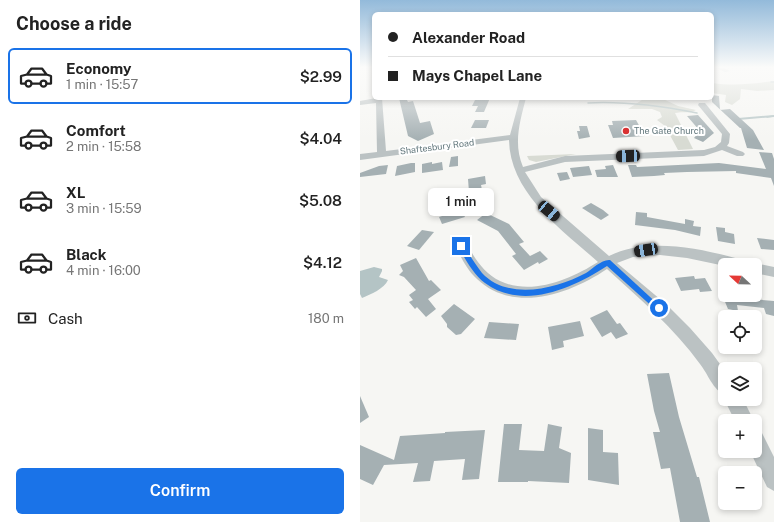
<!DOCTYPE html>
<meta charset="utf-8">
<style>
:root{--surface:#fff;--page:#f6f6f6;--text:#222;--muted:#767676;--line:#e0e0e0;--accent:#1a73e8}
body{margin:0;font-family:"Public Sans",sans-serif;background:var(--page);color:var(--text);height:100vh;display:flex;flex-direction:column;font-size:15px;white-space:nowrap}
*{box-sizing:border-box;margin:0}
p{font-size:13px;color:var(--muted)}
.icon{flex:none;width:22px;height:22px;fill:none;stroke:currentColor;stroke-width:2;stroke-linecap:round;stroke-linejoin:round}
.map{position:relative;flex:1;overflow:hidden}
.panel{display:flex;flex-direction:column;background:var(--surface);width:360px}
.panel>*{flex:none}
.banner{position:absolute;left:12px;top:12px;width:342px;height:88px;border-radius:6px;box-shadow:0 2px 6px #0003;display:grid;align-content:center;height:88px;padding:0 16px;background:var(--surface)}
.needle{width:26px;rotate:292deg}
.tools{position:absolute;left:358px;top:258px;display:grid;gap:8px}
.tools a{display:grid;place-items:center;width:44px;height:44px;border-radius:6px;background:var(--surface);box-shadow:0 2px 6px #0003;font-size:20px}
.end{position:absolute;width:18px;height:18px;margin:-9px;border:5px solid #1a73e8;background:#fff;box-shadow:0 0 0 2px #fff}
.from{border-radius:50%}
.bubble{position:absolute;height:28px;border-radius:6px;background:var(--surface);box-shadow:0 2px 6px #0003;font-size:13px;font-weight:600;line-height:28px;text-align:center}
.car{position:absolute;width:12px;height:24px;margin:-12px -6px;border-radius:5px;box-shadow:0 0 3px 1px #0007;background:linear-gradient(#222 24%,#8ab4d8 0 40%,#222 0 76%,#8ab4d8 0 86%,#222 0)}
.banner b{display:flex;align-items:center;gap:14px;height:38px;font-size:15px}
.banner b+b{border-top:1px solid var(--line)}
.banner i{width:10px;height:10px;background:var(--text)}
ul{padding:0;list-style:none}
li{display:flex;align-items:center;gap:12px;height:56px;margin:0 8px 6px;padding:0 8px;border:2px solid transparent;border-radius:6px}
li div{flex:1}
li b{display:block;font-size:15px}
li em{font-style:normal;font-weight:600}
li.active{border-color:var(--accent)}
li>.icon{width:36px;height:36px;stroke-width:1.5}
h2{padding:0 16px;font-size:18px;line-height:48px}
.pay{display:flex;align-items:center;gap:10px;height:44px;padding:0 16px;font-size:15px}
.pay p{margin-inline-start:auto}
.primary-button{display:flex;gap:8px;margin-top:auto;padding:8px 16px}
.primary-button a{flex:1;height:46px;border-radius:6px;background:var(--accent);color:#fff;font-size:16px;font-weight:600;line-height:46px;text-align:center}
main{display:flex;flex:1;min-height:0}
.map>svg:first-child{display:block}
</style>
<main>
<section class="panel">
<h2>Choose a ride</h2>
<ul>
<li class="active"><svg class="icon" aria-label="car" viewBox="0 0 24 24"><path d="M5 17H2v-5l4-1 3-4h7l3 4 3 1v5h-3M9 17h6M6 11h13"/><circle cx="7" cy="17" r="2"/><circle cx="17" cy="17" r="2"/></svg><div><b>Economy</b><p>1 min · 15:57</p></div><em>$2.99</em></li>
<li><svg class="icon" aria-label="car" viewBox="0 0 24 24"><path d="M5 17H2v-5l4-1 3-4h7l3 4 3 1v5h-3M9 17h6M6 11h13"/><circle cx="7" cy="17" r="2"/><circle cx="17" cy="17" r="2"/></svg><div><b>Comfort</b><p>2 min · 15:58</p></div><em>$4.04</em></li>
<li><svg class="icon" aria-label="car" viewBox="0 0 24 24"><path d="M5 17H2v-5l4-1 3-4h7l3 4 3 1v5h-3M9 17h6M6 11h13"/><circle cx="7" cy="17" r="2"/><circle cx="17" cy="17" r="2"/></svg><div><b>XL</b><p>3 min · 15:59</p></div><em>$5.08</em></li>
<li><svg class="icon" aria-label="car" viewBox="0 0 24 24"><path d="M5 17H2v-5l4-1 3-4h7l3 4 3 1v5h-3M9 17h6M6 11h13"/><circle cx="7" cy="17" r="2"/><circle cx="17" cy="17" r="2"/></svg><div><b>Black</b><p>4 min · 16:00</p></div><em>$4.12</em></li>
</ul>
<div class="pay"><svg class="icon" aria-label="cash" viewBox="0 0 24 24"><path d="M3 7h18v10H3z"/><circle cx="12" cy="12" r="2"/></svg>Cash<p>180 m</p></div>
<div class="primary-button"><a>Confirm</a></div>
</section>
<div class="map">
<svg width="414" height="522" viewBox="0 0 414 522">
<rect width="100%" height="100%" fill="#f6f6f3"/>
<g fill="#d8dbd3">
<path d="M414 81V90L397 91 381 89 380 99 372 105 365 102 366 95 352 93V83C375 86 391 84 414 81Z"/>
<path d="M285 98H301L318 106 336 110C329 114 323 111 315 113L333 149 318 150 305 126 297 120 302 117 300 112 292 109H268Z"/>
<polygon points="216,154 176,162 169,160 167,156"/>
</g>
<path fill="#b4c4c5" d="M14 267 22 269V271L19 277 28 280C24 289 11 294 2 298L0 294V271Z"/>
<g fill="none" stroke-linecap="round" stroke-linejoin="round">
<g stroke="#b4c4c5" stroke-width="1.5">
<polyline points="411,82 414,82"/>
<path d="M228 103C265 101 301 106 337 113"/>
<polyline points="407,117 414,116"/>
</g>
<polyline stroke="#b4c4c5" stroke-width="2" points="378,119 414,116"/>
</g>
<g fill="#a5b0b3">
<polygon points="352,95 359,96 360,110 370,109 393,130 404,150 387,148 381,128 380,128 352,102"/>
<polygon points="39,98 46,98 48,102 53,101 60,123 70,121 74,134 58,141 48,136"/>
<polygon points="116,98 130,98 124,112 115,112 118,106 112,106"/>
<polygon points="338,115 354,133 343,142 334,138 340,131 327,116"/>
<polygon points="115,120 129,120 126,128 111,128"/>
<polygon points="276,120 285,136 253,138 248,125 253,125 252,121"/>
<polygon points="219,126 227,126 230,137 219,139 217,131 220,131"/>
<polygon points="399,152 412,153 414,159 414,186 411,178 376,173 376,171 327,172 304,173 305,175 294,176 272,177 268,165 276,165 277,167 359,163 406,169"/>
<polygon points="98,156 98,166 89,167 91,157"/>
<polygon points="72,162 72,164 82,162 83,170 62,173 62,164"/>
<polygon points="51,163 55,163 55,172 35,176 37,166"/>
<polygon points="28,165 26,174 0,177 0,173 19,166"/>
<polygon points="253,165 258,177 237,177 235,170 246,169 245,166"/>
<polygon points="229,166 232,175 213,177 210,168"/>
<polygon points="207,172 210,179 200,181 197,173"/>
<polygon points="125,176 126,184 121,185 122,190 109,192 108,179"/>
<polygon points="231,203 243,210 249,215 241,220 222,208"/>
<polygon points="101,210 105,217 82,224 79,217"/>
<polygon points="276,212 287,213 287,217 325,224 325,219 334,221 333,226 341,227 340,236 315,230 275,225"/>
<polygon points="126,213 149,224 164,242 159,244 170,256 180,251 188,259 179,264 178,262 164,270 152,256 156,254 138,231 117,220"/>
<polygon points="356,227 365,228 365,232 374,234 375,244 358,241"/>
<polygon points="62,230 74,232 59,250 47,246"/>
<polygon points="397,238 414,240 414,250 401,249"/>
<polygon points="56,258 69,281 71,280 81,290 68,299 76,309 66,317 57,307 55,309 49,302 53,300 49,295 56,290 44,277 39,275 43,271 40,265"/>
<polygon points="334,276 335,279 345,278 352,291 340,292 339,289 321,291 315,278"/>
<polygon points="372,295 391,295 392,299 414,301 414,316 406,314 404,308 377,305 378,311 368,309 363,297 372,298"/>
<polygon points="94,304 115,319 101,334 96,335 87,327 87,324 81,316"/>
<polygon points="247,310 257,324 260,323 268,334 256,339 251,332 242,337 230,318"/>
<polygon points="220,321 224,336 203,341 204,347 192,350 188,327"/>
<polygon points="129,322 159,324 156,340 124,338"/>
<polygon points="309,373 319,417 337,477 339,477 350,522 320,522 310,468 301,469 293,432 300,432 294,411 287,374"/>
<polygon points="0,396 9,417 0,423"/>
<polygon points="144,424 162,424 159,450 184,451 188,424 202,427 199,448 211,453 209,483 168,481 168,482 138,482"/>
<polygon points="228,428 243,430 243,452 258,453 259,485 228,480"/>
<polygon points="125,430 119,479 102,480 105,459 74,461 70,481 53,482 58,463 24,465 13,485 0,479 0,445 34,460 40,436 85,433 85,432"/>
</g>
<g fill="none" stroke-linecap="round" stroke-linejoin="round">
<g fill="#bbc2c3" fill-rule="evenodd">
<polygon points="354,67 362,67 370,71 365,72"/>
<path d="M16 98H22L26 151 150 135 160 98H166C160 121 153 144 163 167L205 156 344 150 355 147 361 142 362 134 338 105 339 103H345L370 134 369 143 367 146 383 152 385 154 383 156H377L362 150 344 156 205 162 165 172 181 197 249 256C288 236 345 249 386 261L388 265 365 266 327 258 300 255 273 257 257 263 307 305 330 328 352 353 365 371V395C353 390 348 374 340 364 314 328 280 299 247 269 210 294 154 314 117 279 107 270 101 257 95 246L97 243C99 242 103 241 105 243 108 245 110 251 112 253 119 265 128 275 140 281 172 296 211 279 238 262 201 229 150 193 149 140L0 160V154L17 152 16 103 0 105V101Z"/>
<polygon points="395,263 414,267 414,277 395,273 395,265 390,265"/>
<polygon points="365,396 365,399 383,399 394,421 375,421 364,399"/>
<polygon points="395,430 402,433 414,457 414,491 407,487 390,451 395,451"/>
</g>
</g>
<linearGradient id="sky" x2="0" y2="1"><stop stop-color="#93bada"/><stop offset="0.48" stop-color="#fbfbfa"/><stop offset="1" stop-color="#fbfbfa" stop-opacity="0"/></linearGradient>
<rect width="414" height="140" fill="url(#sky)"/>
<path fill="#1a73e8" d="M101 244 103 245C109 254 115 264 122 273 148 301 196 289 226 273 232 269 242 259 250 260L302 308 299 311 296 310 247 266C213 288 163 311 125 283 113 274 105 259 98 246Z"/>
<circle fill="#d93132" stroke="#fff" stroke-width="1.5" cx="266" cy="131" r="4"/>
<g text-anchor="middle" stroke-width="4" stroke-linejoin="round" paint-order="stroke">
<g font-size="9" fill="#63787d" stroke="#fff" text-anchor="start">
<text x="274" y="134">The Gate Church</text>
</g>
<g font-size="9" fill="#63787d" stroke="#fff">
<text transform="translate(77 147) rotate(-7)" y="3">Shaftesbury Road</text>
</g>
</g>
</svg>
<div class="tools">
<a><svg class="needle" viewBox="-14 -14 28 28"><path d="M0-13l5 13h-10z" fill="#e53935"/><path d="M0 13l5-13h-10z" fill="#767676"/></svg></a>
<a><svg class="icon" aria-label="locate" viewBox="0 0 24 24"><circle cx="12" cy="12" r="6"/><path d="M12 2v4M12 18v4M2 12h4M18 12h4"/></svg></a>
<a><svg class="icon" aria-label="layers" viewBox="0 0 24 24"><path d="M12 4l9 5-9 5-9-5zM3 14l9 5 9-5"/></svg></a>
<a>+</a>
<a>−</a>
</div>
<i class="end from" style="left:299px;top:308px"></i>
<i class="end" style="left:101px;top:246px"></i>
<div class="bubble" style="left:68px;top:188px;width:66px">1 min</div>
<i class="car" style="left:268px;top:156px;rotate:268deg"></i>
<i class="car" style="left:189px;top:211px;rotate:130deg"></i>
<i class="car" style="left:286px;top:250px;rotate:260deg"></i>
<div class="banner">
<b><i class="from"></i>Alexander Road</b>
<b><i></i>Mays Chapel Lane</b>
</div>
</div>
</main>
